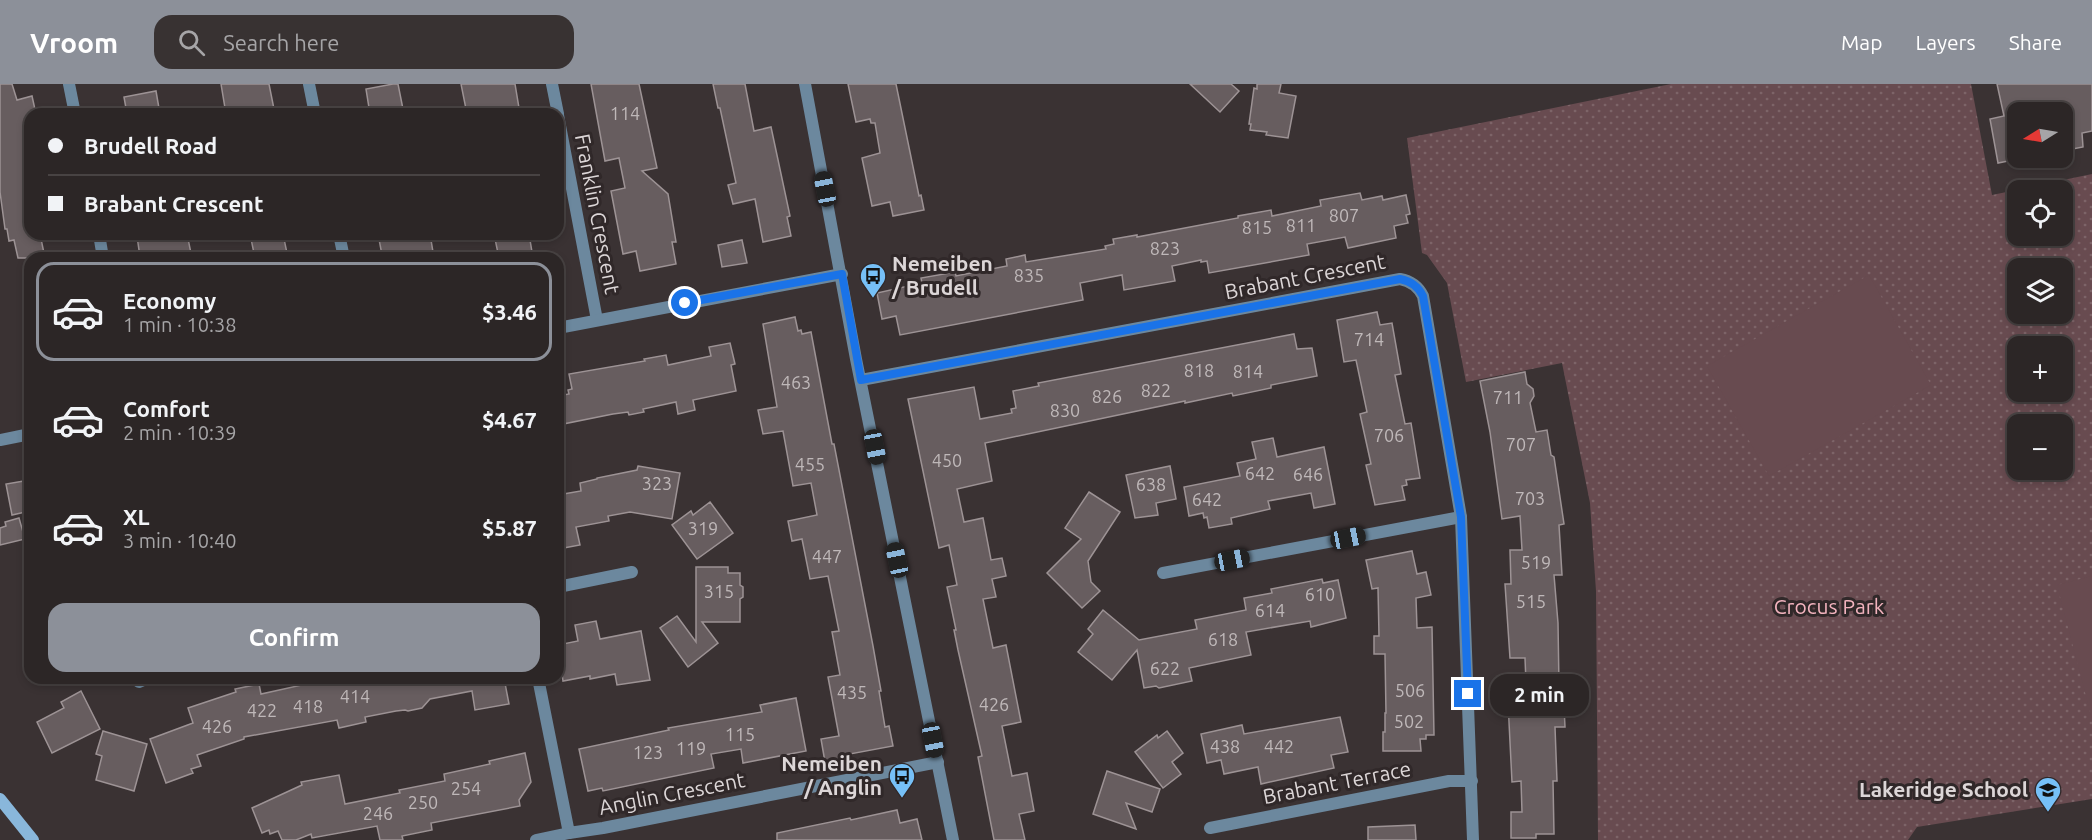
<!DOCTYPE html>
<meta charset="utf-8">
<style>
:root{--surface:#2c2626;--page:#383232;--text:#f1f3f6;--muted:#a6a5a7;--line:#484343;--accent:#8c9099}
body{margin:0;font-family:Ubuntu,sans-serif;background:var(--page);color:var(--text);height:100vh;display:flex;flex-direction:column;font-size:22px;white-space:nowrap}
*{box-sizing:border-box;margin:0}
p{font-size:20px;color:var(--muted)}
.icon{flex:none;width:33px;height:33px;fill:none;stroke:currentColor;stroke-width:2;stroke-linecap:round;stroke-linejoin:round}
.map{position:relative;flex:1;overflow:hidden}
.panel{position:absolute;left:24px;top:168px;width:540px;height:432px;display:flex;flex-direction:column;background:var(--surface);border-radius:18px;box-shadow:0 3px 9px #0003,0 0 0 2px var(--line)}
.panel>*{flex:none}
.banner{position:absolute;left:24px;top:24px;width:540px;height:132px;border-radius:18px;box-shadow:0 3px 9px #0003,0 0 0 2px var(--line);display:grid;align-content:center;height:132px;padding:0 24px;background:var(--surface)}
.needle{width:39px;rotate:259deg}
.fabs{position:absolute;left:2007px;top:18px;display:grid;gap:12px}
.fabs a{display:grid;place-items:center;width:66px;height:66px;border-radius:12px;background:var(--surface);box-shadow:0 3px 9px #0003,0 0 0 2px var(--line);font-size:30px}
.end{position:absolute;width:27px;height:27px;margin:-14px;border:8px solid #1a73e8;background:#fff;box-shadow:0 0 0 3px #fff}
.from{border-radius:50%}
.bubble{position:absolute;height:42px;border-radius:18px;background:var(--surface);box-shadow:0 3px 9px #0003,0 0 0 2px var(--line);font-size:20px;font-weight:700;line-height:42px;text-align:center}
.car{position:absolute;width:18px;height:36px;margin:-18px -9px;border-radius:8px;box-shadow:0 0 4px 2px #0007;background:linear-gradient(#222 24%,#8ab4d8 0 40%,#222 0 76%,#8ab4d8 0 86%,#222 0)}
.banner b{display:flex;align-items:center;gap:21px;height:57px;font-size:22px}
.banner b+b{border-top:2px solid var(--line)}
.banner i{width:15px;height:15px;background:var(--text)}
ul{padding:10px 0 0;list-style:none}
li{display:flex;align-items:center;gap:18px;height:99px;margin:0 12px 9px;padding:0 12px;border:3px solid transparent;border-radius:18px}
li div{flex:1}
li b{display:block;font-size:22px}
li em{font-style:normal;font-weight:700}
li.on{border-color:var(--accent)}
li>.icon{width:54px;height:54px;stroke-width:1.5}
.primary-button{display:flex;gap:12px;margin-top:auto;padding:12px 24px}
.primary-button a{flex:1;height:69px;border-radius:18px;background:var(--accent);color:#fff;font-size:24px;font-weight:700;line-height:69px;text-align:center}
header{display:flex;align-items:center;gap:36px;box-sizing:border-box;height:84px;padding:0 30px;background:var(--accent);color:#fff}
header strong{font-size:28px}
nav{display:flex;gap:33px;margin-inline-start:auto;font-size:21px}
.search{width:420px;height:54px;background:var(--page);display:flex;align-items:center;gap:15px;box-sizing:border-box;padding:0 21px;border-radius:18px;color:var(--muted);font-size:22px}
.map>svg:first-child{display:block}
</style>
<header>
<strong>Vroom</strong>
<div class="search"><svg class="icon" aria-label="search" viewBox="0 0 24 24"><circle cx="10" cy="10" r="6"/><path d="M15 15l6 6"/></svg>Search here</div>
<nav><a>Map</a><a>Layers</a><a>Share</a></nav>
</header>
<div class="map">
<svg width="2092" height="756" viewBox="0 0 2092 756">
<defs>
<pattern id="green-dots" width="8" height="8" patternUnits="userSpaceOnUse" patternTransform="scale(1.5)"><rect width="8" height="8" fill="#684b50"/><path d="M2 2h.1M6 6h.1" fill="none" stroke="#7d6468" stroke-width="1.8" stroke-linecap="round"/></pattern>
</defs>
<rect width="100%" height="100%" fill="#3a3233"/>
<path fill="url(#green-dots)" fill-rule="evenodd" d="M1671 0H1971L1992 111 2092 90V715L1917 743 1908 756H1598L1596 507 1590 419 1562 279 1466 298 1447 199 1427 171 1422 169 1407 54ZM2018 106H2062V152H2018ZM2018 184H2062V230H2018ZM2018 262H2062V308H2018ZM2018 340H2062V386H2018Z"/>
<g fill="#684b50">
<polygon points="1869,191 1931,301 1769,392 1707,282"/>
<polygon points="2092,492 2092,635 2057,501"/>
</g>
<g fill="#675d5f" stroke="#9d9395" stroke-width="1.5">
<polygon points="0,0 12,0 17,16 32,12 36,30 30,30 30,150 40,150 45,174 18,174 14,156 9,157 7,145 5,145 0,108"/>
<polygon points="221,0 269,0 275,30 226,30"/>
<polygon points="393,0 398,0 404,30 370,30 366,5"/>
<polygon points="461,0 515,0 520,30 467,30"/>
<polygon points="591,0 639,0 657,84 642,87 668,110 676,158 672,158 676,180 640,187 636,167 623,170 611,107 625,104 619,74 605,77"/>
<polygon points="713,0 745,0 754,47 771,43 790,132 787,133 791,152 763,158 755,115 733,120 728,101 736,99 720,24 718,24"/>
<polygon points="848,0 896,0 919,112 921,111 924,126 893,132 890,118 872,122 862,74 880,69 875,39 871,39 870,35 856,38"/>
<polygon points="1190,0 1231,0 1239,7 1220,28"/>
<polygon points="1257,0 1281,0 1279,9 1296,12 1288,54 1266,51 1267,48 1250,46 1251,40 1249,40 1254,4 1257,5"/>
<polygon points="1997,0 2092,0 2092,47 2082,49 2083,63 2062,67 2062,28 2018,28 2018,75 1998,79 1990,35 2004,32"/>
<polygon points="156,7 160,30 127,30 124,13"/>
<polygon points="1360,109 1362,116 1382,112 1383,116 1406,111 1410,130 1406,131 1408,139 1394,142 1396,154 1348,164 1345,153 1307,160 1309,171 1209,189 1207,177 1201,178 1201,176 1172,182 1175,197 1124,206 1122,191 1080,199 1083,216 900,251 896,232 882,235 877,209 922,199 921,194 955,188 956,192 1007,182 1006,175 1025,171 1026,178 1106,165 1105,162 1114,160 1113,155 1137,151 1137,153 1238,134 1238,132 1271,126 1272,132 1321,122 1320,116"/>
<polygon points="149,150 187,150 192,174 155,174 155,170 140,173 137,152"/>
<polygon points="250,150 283,150 288,174 255,174"/>
<polygon points="378,150 430,150 434,174 400,174 399,168 382,171"/>
<polygon points="494,150 529,150 533,174 499,174"/>
<polygon points="742,156 747,179 722,183 718,161"/>
<polygon points="1377,228 1380,241 1392,239 1401,290 1395,291 1405,340 1411,339 1420,394 1406,396 1407,401 1402,402 1405,416 1375,421 1366,381 1371,380 1360,330 1367,328 1356,276 1344,278 1337,236"/>
<polygon points="795,233 798,247 801,246 802,250 811,248 832,360 834,360 873,562 881,607 879,607 885,643 889,642 893,662 844,671 844,674 825,678 821,655 839,652 828,593 840,591 832,548 839,547 828,492 810,495 802,455 792,457 788,437 817,431 811,399 793,402 783,347 763,350 758,326 777,323 763,240"/>
<polygon points="1294,250 1297,265 1312,264 1317,292 1271,301 1271,304 1233,312 1232,309 1185,319 1185,317 985,359 992,397 957,405 964,438 983,434 991,476 1002,474 1006,492 992,495 996,513 983,515 993,564 1006,561 1021,638 1002,642 1012,692 1027,689 1034,727 1019,730 1025,756 994,756 978,673 982,672 958,566 954,546 956,546 947,503 957,501 949,461 939,464 908,315 974,303 980,335 1012,329 1011,325 1016,324 1013,307 1039,302 1038,299"/>
<polygon points="730,259 735,280 731,281 736,307 693,316 695,326 678,330 676,318 643,325 644,328 629,331 628,328 613,330 563,340 558,312 569,310 568,306 572,305 569,290 645,277 644,275 666,271 668,281 711,272 709,263"/>
<polygon points="1525,288 1527,300 1533,305 1534,312 1530,319 1536,348 1547,346 1551,371 1554,373 1564,440 1559,441 1562,491 1554,491 1558,539 1559,601 1563,601 1565,643 1555,643 1557,697 1553,697 1554,750 1536,750 1536,754 1511,754 1511,728 1522,728 1521,697 1512,698 1508,618 1518,618 1519,605 1526,599 1525,574 1510,574 1505,500 1511,500 1510,466 1522,466 1520,432 1502,435 1490,348 1480,297"/>
<polygon points="1273,354 1277,373 1324,363 1335,420 1314,424 1311,409 1268,417 1270,425 1231,434 1232,440 1209,444 1207,433 1204,434 1203,429 1189,432 1184,403 1240,392 1237,379 1256,375 1252,358"/>
<polygon points="638,382 680,389 672,435 630,428 608,432 609,437 576,443 580,461 558,465 558,411 581,407 580,399 597,395 597,394 637,386"/>
<polygon points="1170,382 1176,415 1156,419 1158,431 1135,434 1126,391"/>
<polygon points="30,396 30,427 12,431 6,400"/>
<polygon points="1089,408 1120,428 1088,477 1091,498 1100,507 1082,524 1047,489 1081,455 1065,444"/>
<polygon points="710,418 733,449 697,475 672,441 691,427 693,431"/>
<polygon points="19,434 25,455 0,461 0,444 6,442 5,438"/>
<polygon points="1412,467 1417,490 1426,488 1431,511 1416,514 1417,544 1432,543 1434,651 1426,651 1426,655 1420,655 1421,667 1383,667 1383,648 1385,648 1385,629 1386,629 1385,570 1374,570 1374,552 1379,552 1378,504 1372,505 1366,476"/>
<polygon points="696,483 728,483 728,489 740,489 740,501 743,503 743,513 740,515 740,538 702,538 718,559 688,583 660,544 677,532 696,558"/>
<polygon points="1322,495 1323,499 1338,496 1346,534 1311,543 1310,537 1246,548 1251,571 1189,584 1192,597 1159,604 1156,602 1144,604 1137,566 1112,596 1078,568 1093,550 1088,545 1103,526 1139,556 1197,545 1195,536 1246,526 1244,514 1272,509 1271,505"/>
<polygon points="596,537 600,555 641,547 650,596 617,601 615,590 590,595 590,592 563,597 558,561 578,557 575,541"/>
<polygon points="301,594 504,594 509,620 475,626 472,607 430,615 422,624 408,627 405,626 396,627 365,633 366,638 339,644 337,636 244,653 244,655 197,671 201,682 191,685 193,689 166,699 150,655 193,639 188,624 236,608 235,605 259,600 261,610 302,601"/>
<polygon points="81,607 100,645 52,669 37,638 64,624 61,618"/>
<polygon points="796,614 806,667 743,679 741,665 711,670 714,684 603,707 602,704 588,707 579,665 669,646 668,644 762,628 760,621"/>
<polygon points="1340,633 1348,668 1331,671 1334,684 1261,700 1258,683 1224,690 1221,676 1207,679 1201,650 1242,641 1244,650"/>
<polygon points="103,647 147,660 134,707 96,696 102,672 96,670"/>
<polygon points="1167,647 1183,669 1172,678 1181,690 1163,704 1135,668 1157,651 1158,654"/>
<polygon points="525,669 531,698 519,716 520,722 431,739 432,746 402,752 403,756 380,756 377,742 312,754 311,750 296,756 282,756 278,747 270,750 269,746 262,749 252,724 302,701 301,698 339,691 345,720 400,709 399,706 445,697 444,690 490,680 489,677"/>
<polygon points="1107,687 1160,705 1152,728 1126,719 1136,745 1093,730"/>
<polygon points="897,726 900,739 917,735 922,756 777,756 777,749 850,734 851,736"/>
<polygon points="1415,741 1416,756 1368,756 1368,743"/>
</g>
<g fill="none" stroke-linecap="round" stroke-linejoin="round">
<g stroke="#6c889e" stroke-width="12">
<polyline points="69,0 75,30"/>
<polyline points="309,0 315,30"/>
<polyline points="552,0 558,30"/>
<polyline points="558,31 597,236"/>
<polyline points="99,150 103,174"/>
<polyline points="339,150 344,174"/>
<polyline points="558,244 842,190"/>
<path d="M861 296 1400 195C1411 197 1418 202 1423 212L1461 433 1473 756"/>
<polyline points="0,356 30,350"/>
<polyline points="1163,489 1461,433"/>
<polyline points="558,503 632,488"/>
<polyline points="538,594 569,749 603,744 938,678"/>
<polyline points="139,598 148,594"/>
<polyline points="1210,744 1449,697 1472,697"/>
<polyline points="536,756 569,749"/>
</g>
<polyline stroke="#6c889e" stroke-width="12" points="805,0 856,275 953,756"/>
<polyline stroke="#89b7db" stroke-width="12" points="0,715 33,756"/>
</g>
<g fill="none" stroke-linecap="round" stroke-linejoin="round">
<path stroke="#1a73e8" stroke-width="8" d="M685 219 842 190 861 296 1400 195C1411 197 1418 202 1423 212L1461 433 1468 610"/>
</g>
<defs>
<g id="bus-pin" transform="scale(1.35)"><path d="M0 17L-7.5 6A9.5 9.5 0 1 1 7.5 6Z" fill="#76c0f7" stroke="#302829"/><path d="M-5-6H5V4H4V6H2V4H-2V6H-4V4H-5ZM-3.5-4V0h7V-4ZM-3.5 1.2v1.5H-2V1.2ZM2 1.2v1.5H3.5V1.2Z" fill="#111"/></g>
<g id="school-pin" transform="scale(1.35)"><path d="M0 17L-7.5 6A9.5 9.5 0 1 1 7.5 6Z" fill="#76c0f7" stroke="#302829"/><path d="M0-5L7-2L0 1L-7-2ZM-4 1L0 2.5L4 1V4Q0 6-4 4Z" fill="#111"/></g>
</defs>
<g fill-rule="evenodd">
<use href="#bus-pin" x="873" y="192"/>
<use href="#bus-pin" x="902" y="692"/>
<use href="#school-pin" x="2048" y="706"/>
</g>
<g text-anchor="middle" stroke-width="6" stroke-linejoin="round" paint-order="stroke">
<g font-size="18" fill="#bfb8b9">
<text x="625" y="36">114</text>
<text x="1344" y="138">807</text>
<text x="1301" y="148">811</text>
<text x="1257" y="150">815</text>
<text x="1165" y="171">823</text>
<text x="1029" y="198">835</text>
<text x="1369" y="262">714</text>
<text x="1199" y="293">818</text>
<text x="1248" y="294">814</text>
<text x="796" y="305">463</text>
<text x="1156" y="313">822</text>
<text x="1107" y="319">826</text>
<text x="1508" y="320">711</text>
<text x="1065" y="333">830</text>
<text x="1389" y="358">706</text>
<text x="1521" y="367">707</text>
<text x="947" y="383">450</text>
<text x="810" y="387">455</text>
<text x="1260" y="396">642</text>
<text x="1308" y="397">646</text>
<text x="657" y="406">323</text>
<text x="1151" y="407">638</text>
<text x="1530" y="421">703</text>
<text x="1207" y="422">642</text>
<text x="703" y="451">319</text>
<text x="827" y="479">447</text>
<text x="1536" y="485">519</text>
<text x="719" y="514">315</text>
<text x="1320" y="517">610</text>
<text x="1531" y="524">515</text>
<text x="1270" y="533">614</text>
<text x="1223" y="562">618</text>
<text x="1165" y="591">622</text>
<text x="1410" y="613">506</text>
<text x="852" y="615">435</text>
<text x="355" y="619">414</text>
<text x="994" y="627">426</text>
<text x="308" y="629">418</text>
<text x="262" y="633">422</text>
<text x="1409" y="644">502</text>
<text x="217" y="649">426</text>
<text x="740" y="657">115</text>
<text x="1225" y="669">438</text>
<text x="1279" y="669">442</text>
<text x="691" y="671">119</text>
<text x="648" y="675">123</text>
<text x="466" y="711">254</text>
<text x="423" y="725">250</text>
<text x="378" y="736">246</text>
</g>
<g font-size="21" fill="#dcd6d7" stroke="#302829">
<text transform="translate(597 130) rotate(79)" y="7">Franklin Crescent</text>
<text transform="translate(1305 193) rotate(-11)" y="7">Brabant Crescent</text>
<text transform="translate(1337 699) rotate(-11)" y="7">Brabant Terrace</text>
<text transform="translate(672 710) rotate(-11)" y="7">Anglin Crescent</text>
</g>
<g font-size="21" font-weight="bold" fill="#dcd6d7" stroke="#302829" text-anchor="end">
<text x="892" y="187" text-anchor="start">Nemeiben<tspan x="892" dy="24">/ Brudell</tspan></text>
<text x="882" y="687">Nemeiben<tspan x="882" dy="24">/ Anglin</tspan></text>
<text x="2028" y="713">Lakeridge School</text>
</g>
<g font-size="21" fill="#f2b3be" stroke="#302829">
<text x="1829" y="530">Crocus Park</text>
</g>
</g>
</svg>
<div class="fabs">
<a><svg class="needle" viewBox="-14 -14 28 28"><path d="M0-13l5 13h-10z" fill="#e53935"/><path d="M0 13l5-13h-10z" fill="#a6a5a7"/></svg></a>
<a><svg class="icon" aria-label="locate" viewBox="0 0 24 24"><circle cx="12" cy="12" r="6"/><path d="M12 2v4M12 18v4M2 12h4M18 12h4"/></svg></a>
<a><svg class="icon" aria-label="layers" viewBox="0 0 24 24"><path d="M12 4l9 5-9 5-9-5zM3 14l9 5 9-5"/></svg></a>
<a>+</a>
<a>−</a>
</div>
<i class="end from" style="left:685px;top:219px"></i>
<i class="end" style="left:1468px;top:610px"></i>
<div class="bubble" style="left:1490px;top:590px;width:99px">2 min</div>
<i class="car" style="left:825px;top:105px;rotate:349deg"></i>
<i class="car" style="left:875px;top:363px;rotate:169deg"></i>
<i class="car" style="left:1348px;top:454px;rotate:79deg"></i>
<i class="car" style="left:897px;top:476px;rotate:348deg"></i>
<i class="car" style="left:1232px;top:476px;rotate:79deg"></i>
<i class="car" style="left:933px;top:656px;rotate:169deg"></i>
<div class="banner">
<b><i class="from"></i>Brudell Road</b>
<b><i></i>Brabant Crescent</b>
</div>
<section class="panel">
<ul>
<li class="on"><svg class="icon" aria-label="car" viewBox="0 0 24 24"><path d="M5 17H2v-5l4-1 3-4h7l3 4 3 1v5h-3M9 17h6M6 11h13"/><circle cx="7" cy="17" r="2"/><circle cx="17" cy="17" r="2"/></svg><div><b>Economy</b><p>1 min · 10:38</p></div><em>$3.46</em></li>
<li><svg class="icon" aria-label="car" viewBox="0 0 24 24"><path d="M5 17H2v-5l4-1 3-4h7l3 4 3 1v5h-3M9 17h6M6 11h13"/><circle cx="7" cy="17" r="2"/><circle cx="17" cy="17" r="2"/></svg><div><b>Comfort</b><p>2 min · 10:39</p></div><em>$4.67</em></li>
<li><svg class="icon" aria-label="car" viewBox="0 0 24 24"><path d="M5 17H2v-5l4-1 3-4h7l3 4 3 1v5h-3M9 17h6M6 11h13"/><circle cx="7" cy="17" r="2"/><circle cx="17" cy="17" r="2"/></svg><div><b>XL</b><p>3 min · 10:40</p></div><em>$5.87</em></li>
</ul>
<div class="primary-button"><a>Confirm</a></div>
</section>
</div>
